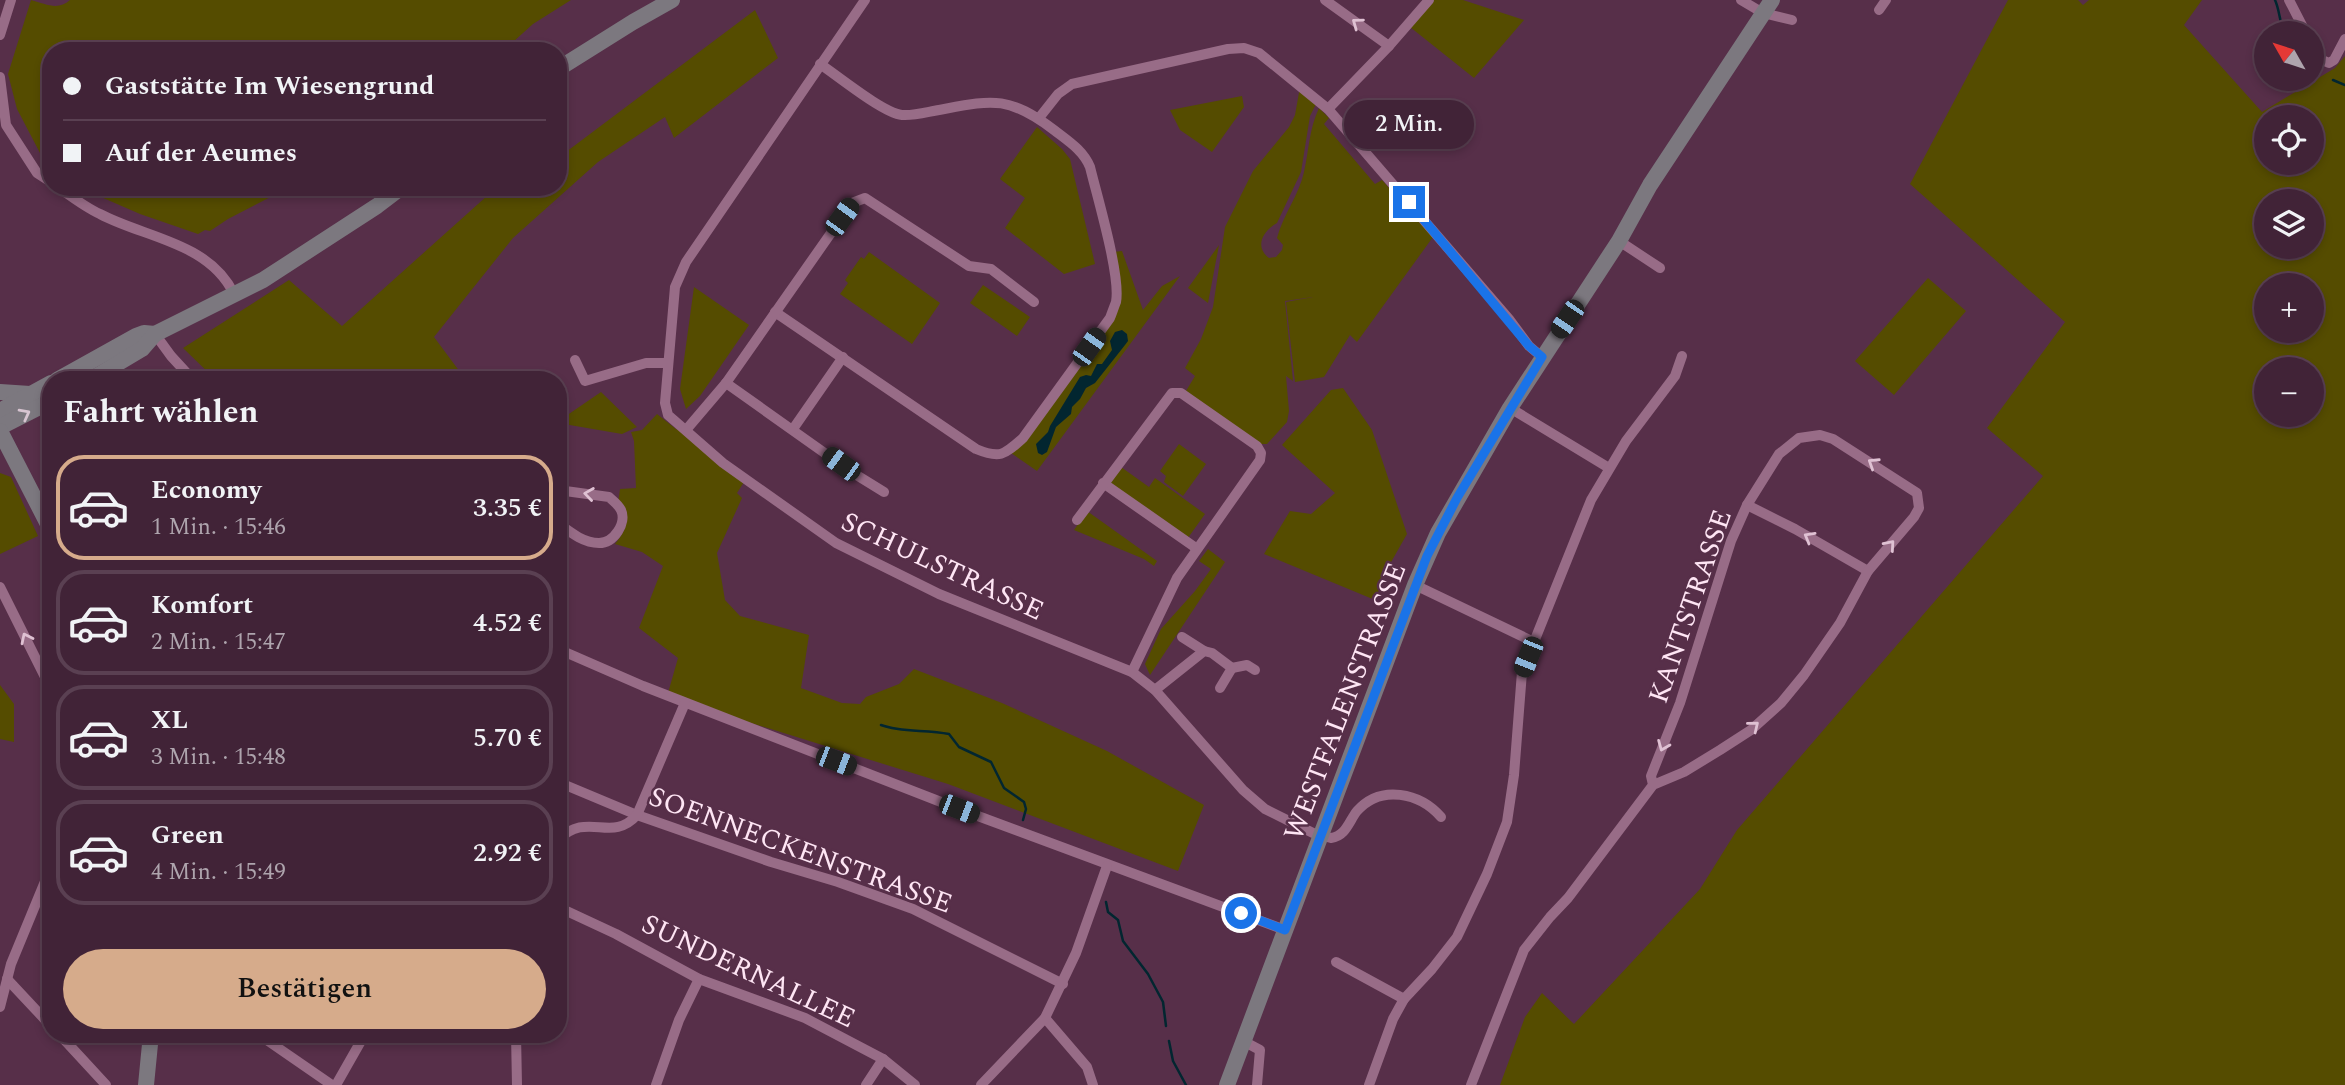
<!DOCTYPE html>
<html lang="de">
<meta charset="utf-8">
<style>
:root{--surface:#412337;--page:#482b3f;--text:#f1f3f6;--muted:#aea4ad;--line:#5a4052;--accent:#d6ab8b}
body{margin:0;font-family:Spectral,serif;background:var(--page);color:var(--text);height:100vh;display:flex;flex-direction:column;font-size:26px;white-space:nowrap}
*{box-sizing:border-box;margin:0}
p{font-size:23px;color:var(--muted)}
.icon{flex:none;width:38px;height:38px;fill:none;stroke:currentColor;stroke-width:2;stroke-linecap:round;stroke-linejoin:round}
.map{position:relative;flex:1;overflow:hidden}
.drawer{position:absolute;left:42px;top:371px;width:525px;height:672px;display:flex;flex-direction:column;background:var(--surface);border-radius:28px;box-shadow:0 4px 10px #0003,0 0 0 2px var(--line)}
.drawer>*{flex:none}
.hud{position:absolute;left:42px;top:42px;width:525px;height:154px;border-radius:28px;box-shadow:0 4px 10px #0003,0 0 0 2px var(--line);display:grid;align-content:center;height:154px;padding:0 21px;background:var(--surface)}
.needle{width:46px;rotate:309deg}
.fabs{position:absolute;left:2254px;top:21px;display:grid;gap:14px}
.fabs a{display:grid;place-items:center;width:70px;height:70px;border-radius:50%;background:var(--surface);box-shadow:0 4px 10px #0003,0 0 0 2px var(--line);font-size:35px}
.end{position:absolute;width:32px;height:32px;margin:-16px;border:9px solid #1a73e8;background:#fff;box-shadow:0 0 0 4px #fff}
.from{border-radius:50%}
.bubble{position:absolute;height:49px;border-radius:24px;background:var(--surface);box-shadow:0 4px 10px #0003,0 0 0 2px var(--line);font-size:23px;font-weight:600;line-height:49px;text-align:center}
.car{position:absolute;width:21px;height:42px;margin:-21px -10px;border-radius:9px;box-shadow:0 0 5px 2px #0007;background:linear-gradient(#222 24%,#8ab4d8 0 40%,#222 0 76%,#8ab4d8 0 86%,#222 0)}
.hud b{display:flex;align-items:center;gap:24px;height:66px;font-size:26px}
.hud b+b{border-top:2px solid var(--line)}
.hud i{width:18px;height:18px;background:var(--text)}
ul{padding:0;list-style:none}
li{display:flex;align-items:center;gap:21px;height:105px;margin:0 14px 10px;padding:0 7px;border:4px solid var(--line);border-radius:28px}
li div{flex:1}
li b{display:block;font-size:26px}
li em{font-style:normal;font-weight:600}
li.selected{border-color:var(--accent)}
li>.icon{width:63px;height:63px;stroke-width:1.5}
h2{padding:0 21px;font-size:32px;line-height:84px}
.cta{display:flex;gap:14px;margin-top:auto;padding:14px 21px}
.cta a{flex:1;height:80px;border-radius:42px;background:var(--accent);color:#111;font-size:28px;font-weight:600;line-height:80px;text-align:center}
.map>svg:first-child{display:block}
</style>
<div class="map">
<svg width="2345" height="1085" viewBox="0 0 2345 1085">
<rect width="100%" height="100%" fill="#572f49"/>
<g fill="#554c00" fill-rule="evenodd">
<path d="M31 0C46 4 58 11 70 0H571L533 24 503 51H51V174L17 109 8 74Z"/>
<polygon points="1432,0 1463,0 1524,20 1474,78 1410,27"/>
<path d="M2008 0H2078L2083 5 2089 0H2202L2184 25 2262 112 2335 68 2345 56V1085H1500L1525 1017 1542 993 1574 1024 1700 889 1737 830 2043 476 1987 428 2065 322 1910 184ZM2266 117H2312V163H2266ZM2266 201H2312V247H2266ZM2266 285H2312V331H2266ZM2266 369H2312V415H2266Z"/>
<polygon points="755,10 778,58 674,138 665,117 598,162 513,238 434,337 466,380 216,380 183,348 289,280 342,326 497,187 558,187 558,158"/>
<path d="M1300 87 1317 102 1310 116 1301 172 1277 223C1263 231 1254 247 1269 258L1276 257 1282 250 1283 245 1277 238C1283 215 1299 195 1304 172 1309 150 1309 129 1319 108L1329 118 1324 124 1375 184 1382 180 1433 237 1357 342 1350 335 1324 377 1295 382 1286 302 1313 297 1285 301 1293 381 1286 376 1289 411 1287 422 1267 444H1261L1186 391 1195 376 1185 368 1201 339 1213 307 1225 227 1253 171 1289 127 1295 115Z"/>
<polygon points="1242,96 1244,107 1212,152 1180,130 1170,110"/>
<polygon points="1037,127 1062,149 1070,159 1095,264 1064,274 1005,228 1025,198 1000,179"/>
<polygon points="78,187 290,187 228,219 210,231 205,230 198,234 140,214"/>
<polygon points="1219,245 1208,303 1188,288"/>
<polygon points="1122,251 1143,310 1162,286 1180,276 1037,471 1011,453 1104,320 1117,296 1113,252"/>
<polygon points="869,252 940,303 912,344 840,294 848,283 845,280 861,257 864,259"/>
<polygon points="1928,278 1966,311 1894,395 1855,361"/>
<polygon points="983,285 1030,317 1017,336 970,303"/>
<polygon points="694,287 749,325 700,396 686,409 680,389"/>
<polygon points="1343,388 1372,430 1407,534 1390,564 1375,600 1264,554 1290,511 1311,514 1335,493 1282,445 1331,390"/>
<polygon points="601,392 637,427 622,434 558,423 558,417 563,418"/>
<path d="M657 414 676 429 686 433 744 482 737 493 742 498 717 553 725 600 740 616 809 635 801 688 842 703 860 704 866 697 899 684 914 669 1002 703 1107 751 1204 805 1178 871 948 784 703 708 668 693 678 658 639 628 663 566 642 552 615 544C626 530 633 516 618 503L620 489 636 488 634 441 631 432 642 430Z"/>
<polygon points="1179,444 1206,464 1183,496 1164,482 1166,476 1160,471"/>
<polygon points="1121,467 1149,487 1155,478 1205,514 1185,542 1107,484"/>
<polygon points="0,473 11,477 38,536 0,554"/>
<polygon points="1087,511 1157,561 1154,566 1144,559 1074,530"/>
<polygon points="1208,549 1225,562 1150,675 1145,664 1161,629 1195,591 1211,569 1199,561"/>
<polygon points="0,685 14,704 14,742 0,739"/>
</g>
<polygon fill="#022630" points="1122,330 1127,334 1128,341 1125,345 1095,383 1086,388 1080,399 1072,407 1071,414 1056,427 1047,452 1042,455 1038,453 1036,444 1048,432 1050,426 1080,377 1086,375 1091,376 1097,364 1102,364 1112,350 1110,341 1115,332"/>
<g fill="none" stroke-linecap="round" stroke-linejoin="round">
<g stroke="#022630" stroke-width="2.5">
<path d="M2275 0C2280 11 2279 22 2285 33"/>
<polyline points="2333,80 2345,85"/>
<path d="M881 725C902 733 926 729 949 734L959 747 991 762 1004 788 1024 802 1026 809 1023 820"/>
<polyline points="1106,902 1108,912 1118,920 1123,941 1148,974 1163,1002 1166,1026"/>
<polyline points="1169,1041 1173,1061 1186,1085"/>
</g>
<g stroke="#986c87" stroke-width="10">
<path d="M865 0 686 262 675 287 665 403 668 415 723 463 836 543 939 594 1132 672 1155 690 1243 790 1265 809 1313 833 1331 838C1346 836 1349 821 1357 811 1381 784 1420 793 1441 817"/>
<polyline points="1325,0 1389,46"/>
<polyline points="1741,0 1763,13 1792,20"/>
<polyline points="2289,0 2306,33"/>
<polyline points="1879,10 1886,0"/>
<polyline points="0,35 11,0"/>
<polyline points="2312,45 2320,59 2329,63 2334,60 2345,39"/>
<polyline points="0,77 6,125 37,173 51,182"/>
<polyline points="1328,109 1389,46 1429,0"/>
<polyline points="1039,118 1058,94 1072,84 1228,49 1244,48 1259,53 1328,109 1509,319 1529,346 1542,357"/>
<path d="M58 187C72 197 85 207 100 214 145 238 209 242 234 294"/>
<polyline points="1619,241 1660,268"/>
<path d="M775 312 976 449C1000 459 1004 455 1023 438L1110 318C1112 313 1114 307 1116 302 1121 276 1097 196 1090 167 1083 150 1068 141 1054 130 1008 95 992 100 939 110 927 112 914 116 902 115 883 113 838 76 820 64"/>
<polyline points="155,334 171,356 193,380"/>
<polyline points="575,360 585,381 646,363 668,363"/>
<polyline points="726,383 850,471 884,492"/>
<polyline points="1510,408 1609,468"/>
<polyline points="793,429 843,357"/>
<polyline points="686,430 726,383 852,203 865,198 969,266 991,269 1034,302"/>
<polyline points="1103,483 1196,548"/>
<path d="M558 490 609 497C613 501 618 504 621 510 627 523 614 543 599 543 583 543 570 532 558 523"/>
<polyline points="1747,505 1795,529 1868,571"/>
<polyline points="1077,520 1172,393 1181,393 1257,446 1261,453 1260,460 1177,578 1132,672"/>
<polyline points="1415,585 1534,642"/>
<polyline points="0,587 51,689"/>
<polyline points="1182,637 1204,651"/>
<polyline points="558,649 643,686 959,809 1285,930"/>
<polyline points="1232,668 1247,665 1255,670"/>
<polyline points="1155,690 1204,651 1212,653 1232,668 1220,688"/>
<polyline points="558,782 637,815 771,862 838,882 913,909 1063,984"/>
<path d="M558 840C588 810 611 844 637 815L685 703"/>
<polyline points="558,907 616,934 699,979 805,1018 883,1059 915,1085"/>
<polyline points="1336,962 1404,999"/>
<polyline points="7,979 51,1026"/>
<polyline points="0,1007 11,964 51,867"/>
<polyline points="1045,1018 1087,1067 1093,1085"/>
<polyline points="59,1034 106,1085"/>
<polyline points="258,1034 332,1085"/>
<polyline points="516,1034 517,1085"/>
<polyline points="1243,1041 1260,1050 1257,1085"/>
<polyline points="336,1085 365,1034"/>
<polyline points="656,1085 679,1020 699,979"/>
<polyline points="866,1085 883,1059"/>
<polyline points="981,1085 1045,1018 1076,953 1107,866"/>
<polyline points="1369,1085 1393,1019 1404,999 1432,969 1457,937 1487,874 1507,822 1514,775 1522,672 1591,500 1626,441 1675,376 1682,356"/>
<polyline points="1471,1085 1524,950 1550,917 1568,898 1653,785 1684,772 1720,750 1751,730 1781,703 1804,675 1840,623 1868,571 1914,517 1919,508 1917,493 1833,439 1820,435 1799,438 1779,454 1747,505 1731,541 1680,703 1651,776 1653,785"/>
</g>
<g stroke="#7c787f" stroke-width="16">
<polyline points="558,69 633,22 672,0"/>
<polyline points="57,380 136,336 144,333 155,334"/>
<polyline points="90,380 142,349 155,334 263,280 377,206 402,187"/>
<polyline points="0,392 30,394"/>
<polyline points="0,411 51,383"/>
<polyline points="0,427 51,401"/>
<polyline points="0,431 51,530"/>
<polyline points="146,1085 151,1034"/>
<polyline points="1227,1085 1415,585 1438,533 1510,408 1619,241 1650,185 1772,0"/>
</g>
</g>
<defs><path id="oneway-chevron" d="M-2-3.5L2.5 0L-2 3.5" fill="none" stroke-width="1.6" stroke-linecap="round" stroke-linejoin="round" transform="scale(1.75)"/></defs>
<g stroke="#dfc1d3">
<use href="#oneway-chevron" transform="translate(1357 23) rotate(-144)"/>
<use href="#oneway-chevron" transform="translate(1873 463) rotate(-147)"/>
<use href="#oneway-chevron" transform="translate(589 494) rotate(-172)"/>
<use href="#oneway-chevron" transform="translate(1809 537) rotate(-150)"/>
<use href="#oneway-chevron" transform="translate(1890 545) rotate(-49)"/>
<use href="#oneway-chevron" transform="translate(26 638) rotate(-116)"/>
<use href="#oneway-chevron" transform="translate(1754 726) rotate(-39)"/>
<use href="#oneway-chevron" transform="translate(1663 746) rotate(112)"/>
</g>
<use stroke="#d7c4d1" href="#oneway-chevron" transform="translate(25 414) rotate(-28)"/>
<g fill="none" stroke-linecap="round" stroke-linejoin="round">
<polyline stroke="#1a73e8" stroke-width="9" points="1241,913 1285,930 1427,556 1457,498 1542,357 1529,346 1409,202"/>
</g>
<g text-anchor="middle" stroke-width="5" stroke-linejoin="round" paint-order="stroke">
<g font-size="28" fill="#fee5f4" stroke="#572f49">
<text transform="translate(943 565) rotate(25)" y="10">SCHULSTRASSE</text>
<text transform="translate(1689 606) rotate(-71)" y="10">KANTSTRASSE</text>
<text transform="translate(1344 701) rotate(-69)" y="10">WESTFALENSTRASSE</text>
<text transform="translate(801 849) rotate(20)" y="10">SOENNECKENSTRASSE</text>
<text transform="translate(749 970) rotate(25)" y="10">SUNDERNALLEE</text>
</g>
</g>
</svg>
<div class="fabs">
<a><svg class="needle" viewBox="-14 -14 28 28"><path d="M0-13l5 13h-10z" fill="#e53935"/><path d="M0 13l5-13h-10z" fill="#aea4ad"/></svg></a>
<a><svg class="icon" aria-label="locate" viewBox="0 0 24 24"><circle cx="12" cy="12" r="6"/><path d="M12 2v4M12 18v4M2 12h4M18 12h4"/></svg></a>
<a><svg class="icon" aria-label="layers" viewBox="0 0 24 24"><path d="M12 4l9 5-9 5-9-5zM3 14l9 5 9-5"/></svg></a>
<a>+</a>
<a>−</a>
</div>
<i class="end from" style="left:1241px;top:913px"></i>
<i class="end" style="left:1409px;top:202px"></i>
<div class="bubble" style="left:1344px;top:100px;width:130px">2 Min.</div>
<i class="car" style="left:842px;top:217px;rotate:36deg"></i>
<i class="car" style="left:1567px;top:319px;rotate:214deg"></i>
<i class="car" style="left:1089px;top:347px;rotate:35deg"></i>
<i class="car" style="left:841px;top:464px;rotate:306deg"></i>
<i class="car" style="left:1528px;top:657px;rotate:202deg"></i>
<i class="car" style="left:836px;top:761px;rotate:111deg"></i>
<i class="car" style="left:959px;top:809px;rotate:111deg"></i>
<div class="hud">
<b><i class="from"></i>Gaststätte Im Wiesengrund</b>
<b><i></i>Auf der Aeumes</b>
</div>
<section class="drawer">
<h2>Fahrt wählen</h2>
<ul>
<li class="selected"><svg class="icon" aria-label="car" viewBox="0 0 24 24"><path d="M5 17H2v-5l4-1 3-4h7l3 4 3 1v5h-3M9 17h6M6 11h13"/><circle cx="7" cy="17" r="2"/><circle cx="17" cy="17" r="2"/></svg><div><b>Economy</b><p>1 Min. · 15:46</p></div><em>3.35 €</em></li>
<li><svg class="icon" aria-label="car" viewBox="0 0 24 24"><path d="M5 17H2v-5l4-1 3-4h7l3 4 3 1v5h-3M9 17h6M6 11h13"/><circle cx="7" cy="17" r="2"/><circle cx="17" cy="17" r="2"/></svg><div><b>Komfort</b><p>2 Min. · 15:47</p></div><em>4.52 €</em></li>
<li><svg class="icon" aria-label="car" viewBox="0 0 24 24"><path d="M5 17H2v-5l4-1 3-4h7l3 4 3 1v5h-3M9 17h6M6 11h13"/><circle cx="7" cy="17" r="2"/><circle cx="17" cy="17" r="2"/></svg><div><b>XL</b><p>3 Min. · 15:48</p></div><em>5.70 €</em></li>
<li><svg class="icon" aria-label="car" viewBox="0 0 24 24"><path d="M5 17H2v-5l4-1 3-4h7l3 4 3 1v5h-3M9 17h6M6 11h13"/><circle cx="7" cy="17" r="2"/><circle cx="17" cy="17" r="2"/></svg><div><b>Green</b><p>4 Min. · 15:49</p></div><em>2.92 €</em></li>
</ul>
<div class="cta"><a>Bestätigen</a></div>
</section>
</div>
